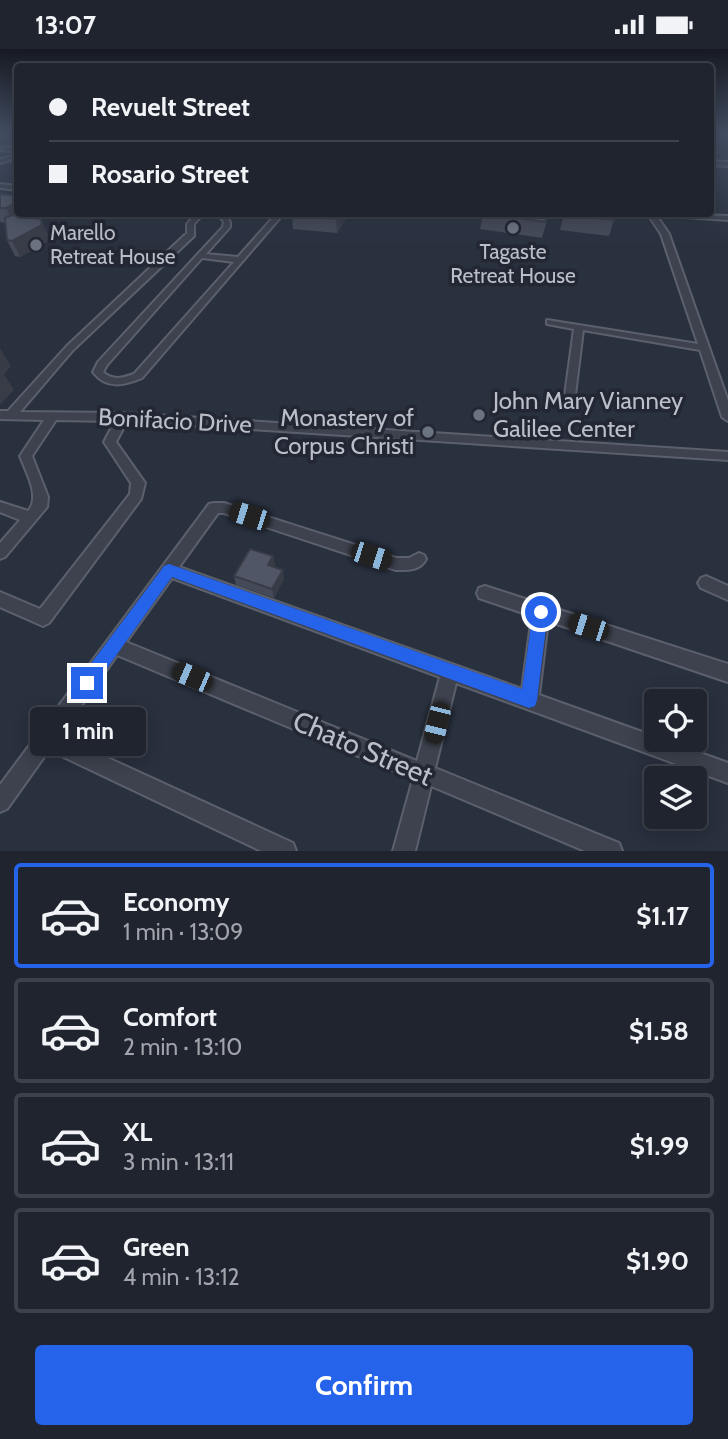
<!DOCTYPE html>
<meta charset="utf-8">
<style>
:root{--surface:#1f242e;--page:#272c36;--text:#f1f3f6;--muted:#a1a4aa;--line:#3c414a;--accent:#2563eb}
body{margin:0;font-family:Cabin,sans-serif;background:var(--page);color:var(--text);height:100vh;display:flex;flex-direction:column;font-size:26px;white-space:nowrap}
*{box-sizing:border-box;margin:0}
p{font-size:23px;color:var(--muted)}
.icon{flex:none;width:38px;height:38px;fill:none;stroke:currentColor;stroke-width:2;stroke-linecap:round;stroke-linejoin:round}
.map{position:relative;height:802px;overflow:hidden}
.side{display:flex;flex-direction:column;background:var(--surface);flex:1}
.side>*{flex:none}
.hud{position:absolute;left:14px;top:14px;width:700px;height:154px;border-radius:7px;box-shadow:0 4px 18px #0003,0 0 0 2px var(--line);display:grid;align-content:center;height:154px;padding:0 35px;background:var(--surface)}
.controls{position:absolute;left:644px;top:640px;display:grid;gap:14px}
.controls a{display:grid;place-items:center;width:63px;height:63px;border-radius:7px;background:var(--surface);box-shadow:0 4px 18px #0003,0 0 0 2px var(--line);font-size:35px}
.end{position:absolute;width:32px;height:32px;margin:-16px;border:9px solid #2563eb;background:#fff;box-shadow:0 0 0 4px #fff}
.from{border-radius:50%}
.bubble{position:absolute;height:49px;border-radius:7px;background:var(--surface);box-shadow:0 4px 18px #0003,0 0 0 2px var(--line);font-size:23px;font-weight:700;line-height:49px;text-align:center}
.car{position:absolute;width:21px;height:42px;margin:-21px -10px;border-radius:9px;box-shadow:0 0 5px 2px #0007;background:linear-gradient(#222 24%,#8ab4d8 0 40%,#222 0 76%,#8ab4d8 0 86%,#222 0)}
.hud b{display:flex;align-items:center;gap:24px;height:66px;font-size:26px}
.hud b+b{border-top:2px solid var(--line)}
.hud i{width:18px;height:18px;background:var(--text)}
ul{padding:12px 0 0;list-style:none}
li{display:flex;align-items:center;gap:21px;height:105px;margin:0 14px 10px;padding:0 21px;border:4px solid var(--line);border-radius:7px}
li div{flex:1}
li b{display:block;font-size:26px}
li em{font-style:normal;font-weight:700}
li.selected{border-color:var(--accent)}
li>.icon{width:63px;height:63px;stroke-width:1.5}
.cta{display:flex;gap:14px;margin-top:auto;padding:14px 35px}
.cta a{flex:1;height:80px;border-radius:7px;background:var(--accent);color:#fff;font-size:28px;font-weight:700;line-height:80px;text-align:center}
.status{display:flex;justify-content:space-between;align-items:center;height:49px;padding:0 35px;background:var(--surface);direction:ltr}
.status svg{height:19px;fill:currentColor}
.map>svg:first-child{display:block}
</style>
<div class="status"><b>13:07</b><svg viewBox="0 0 49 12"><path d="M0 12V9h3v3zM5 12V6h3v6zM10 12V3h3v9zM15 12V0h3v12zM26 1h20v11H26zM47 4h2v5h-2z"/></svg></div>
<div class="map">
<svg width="728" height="802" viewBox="0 0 728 802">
<rect width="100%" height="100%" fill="#29303e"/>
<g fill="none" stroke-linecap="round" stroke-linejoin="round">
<g stroke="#414c65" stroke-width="2">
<polyline points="716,84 728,86"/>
<polyline points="710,90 728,92"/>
</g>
<g stroke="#5b606c" stroke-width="4">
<g id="minor">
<polygon points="3,98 18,99 18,103 1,101"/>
<polygon points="18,106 18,109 0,114 0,110"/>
<polygon points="710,112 728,113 728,117 710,116"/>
<polygon points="0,135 18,137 18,141 0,139"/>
<path d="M197 164H204L194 175V187L73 301 20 363 123 364 728 403V411L127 372 116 393 145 434 141 450 49 574 43 577 0 558V543L40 560 130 445 131 434 104 393 115 372 56 371 32 407 48 448 47 458 5 508 0 510V494L20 471 0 463V453L28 462C41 448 26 423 20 407L44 371 0 370V362H8L67 297 187 184V175Z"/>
<path d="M217 164H224L230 173V178L206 205 238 208 277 164H284L142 329C123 337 106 340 93 323L98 313 223 178 224 173ZM202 209 234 213 134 325C123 329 113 332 103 323L107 316Z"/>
<polygon points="647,164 728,167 728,171 656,166 669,185 728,352 728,372 722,368 700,301 583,281 575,346 570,349 565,346 574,280 547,275 547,271 698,295 661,185"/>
<path d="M214 454H224L396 509H409L419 504 424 506 426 510C420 522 408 521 396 521L224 464H218L179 518 522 640 532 567 479 549 477 544 479 539 485 537 728 615V633L548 572 539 646 656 688V691H664L728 714V734L456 634 435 719 619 794 622 802H585L431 737 415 802H393L413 730 117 606 60 687 293 794 296 802H261L49 701 7 760 0 763V736L209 455ZM172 529 440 628 417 712 126 593Z"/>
<polygon points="706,527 728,537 728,551 701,539 698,534 701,529"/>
</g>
</g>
<use href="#minor" fill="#3d424e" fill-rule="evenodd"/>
</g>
<g fill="#454a58">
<polygon points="0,145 32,164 26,168 48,186 49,192 20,208 15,207 7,191 5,174 0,173"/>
<polygon points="349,164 337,184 293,180 292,166"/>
<polygon points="483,164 549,164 542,189 480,180"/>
<polygon points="564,164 614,164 614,171 609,187 560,181"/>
<polygon points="273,507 275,516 274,518 284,530 274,549 236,536 234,527"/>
</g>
<g fill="#383c47">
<polygon points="18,153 18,164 32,164 14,175 6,159"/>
<polygon points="340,164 349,164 337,184 336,170"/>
<polygon points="41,170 48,186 49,192 20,208 12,192"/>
<polygon points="0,299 11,317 4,325 14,341 0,356"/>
<polygon points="273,507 275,516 270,525 268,516"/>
<polygon points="283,521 284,530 274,549 272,540"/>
</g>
<g fill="#505666" stroke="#383c47" stroke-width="2">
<polygon points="0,145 18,147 18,153 6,159 0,159"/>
<polygon points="293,164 340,164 336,170 292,166"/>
<polygon points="483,164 548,164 545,173"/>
<polygon points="565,164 614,164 614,171 565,166"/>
<polygon points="12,166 41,170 42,176 12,192 7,191 5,169"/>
<polygon points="250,500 273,507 268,516 283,521 272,540 234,527"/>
</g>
<linearGradient id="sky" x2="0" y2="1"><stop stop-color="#171a22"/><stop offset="0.43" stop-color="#434e63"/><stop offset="1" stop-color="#434e63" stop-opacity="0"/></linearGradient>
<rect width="728" height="196" fill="url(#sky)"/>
<polygon fill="#2563eb" points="169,515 522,640 533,563 541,556 548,563 537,651 535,657 529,659 172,528 93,639 87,642 81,639 79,634 81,628 164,517"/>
<g fill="#6b7280" stroke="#222733" stroke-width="2.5">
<circle cx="513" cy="179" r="7"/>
<circle cx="36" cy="196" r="7"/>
<circle cx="479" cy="366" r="7"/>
<circle cx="428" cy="383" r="7"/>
</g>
<g text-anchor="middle" stroke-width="7" stroke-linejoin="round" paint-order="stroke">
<g font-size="21" fill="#babec9" stroke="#222733" text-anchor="start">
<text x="50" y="191">Marello<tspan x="50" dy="24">Retreat House</tspan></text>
<text x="513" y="210" text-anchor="middle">Tagaste<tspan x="513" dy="24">Retreat House</tspan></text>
</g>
<g font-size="24" fill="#babec9" stroke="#222733" text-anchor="start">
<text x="493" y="360">John Mary Vianney<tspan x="493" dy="28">Galilee Center</tspan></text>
<text x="414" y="377" text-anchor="end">Monastery of<tspan x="414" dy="28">Corpus Christi</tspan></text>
</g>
<g font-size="24" fill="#babec9" stroke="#222733">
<text transform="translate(175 372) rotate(3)" y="8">Bonifacio Drive</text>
</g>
<g font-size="28" fill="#babec9" stroke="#222733">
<text transform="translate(363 699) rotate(23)" y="10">Chato Street</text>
</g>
</g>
</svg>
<div class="controls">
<a><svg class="icon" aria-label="locate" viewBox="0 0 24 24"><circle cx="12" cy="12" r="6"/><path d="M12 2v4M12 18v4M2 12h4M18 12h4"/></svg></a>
<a><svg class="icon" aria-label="layers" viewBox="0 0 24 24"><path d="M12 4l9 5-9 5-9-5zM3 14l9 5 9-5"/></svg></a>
</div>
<i class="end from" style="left:541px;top:563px"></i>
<i class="end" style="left:87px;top:634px"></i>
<div class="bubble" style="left:30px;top:658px;width:116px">1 min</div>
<i class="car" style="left:249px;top:467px;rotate:288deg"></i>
<i class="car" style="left:371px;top:507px;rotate:108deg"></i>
<i class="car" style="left:588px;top:578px;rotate:288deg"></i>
<i class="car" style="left:192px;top:628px;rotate:293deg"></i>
<i class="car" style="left:437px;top:674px;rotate:194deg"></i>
<div class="hud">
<b><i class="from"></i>Revuelt Street</b>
<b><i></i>Rosario Street</b>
</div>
</div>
<section class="side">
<ul>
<li class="selected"><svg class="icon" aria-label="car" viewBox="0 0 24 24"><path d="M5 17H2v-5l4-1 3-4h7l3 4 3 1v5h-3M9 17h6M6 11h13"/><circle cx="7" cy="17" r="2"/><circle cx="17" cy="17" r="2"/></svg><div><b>Economy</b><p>1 min · 13:09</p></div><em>$1.17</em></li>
<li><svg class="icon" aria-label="car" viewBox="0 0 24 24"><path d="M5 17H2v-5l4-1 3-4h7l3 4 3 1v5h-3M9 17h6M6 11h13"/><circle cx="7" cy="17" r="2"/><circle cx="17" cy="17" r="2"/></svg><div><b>Comfort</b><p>2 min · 13:10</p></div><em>$1.58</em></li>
<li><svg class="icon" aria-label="car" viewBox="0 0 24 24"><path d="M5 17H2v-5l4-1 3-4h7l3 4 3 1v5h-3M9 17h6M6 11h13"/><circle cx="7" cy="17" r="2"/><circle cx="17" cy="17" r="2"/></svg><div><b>XL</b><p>3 min · 13:11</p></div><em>$1.99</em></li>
<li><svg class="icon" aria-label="car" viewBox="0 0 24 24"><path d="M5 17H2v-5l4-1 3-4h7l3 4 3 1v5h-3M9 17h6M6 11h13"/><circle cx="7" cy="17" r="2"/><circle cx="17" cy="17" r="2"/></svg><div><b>Green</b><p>4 min · 13:12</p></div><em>$1.90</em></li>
</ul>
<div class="cta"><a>Confirm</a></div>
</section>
